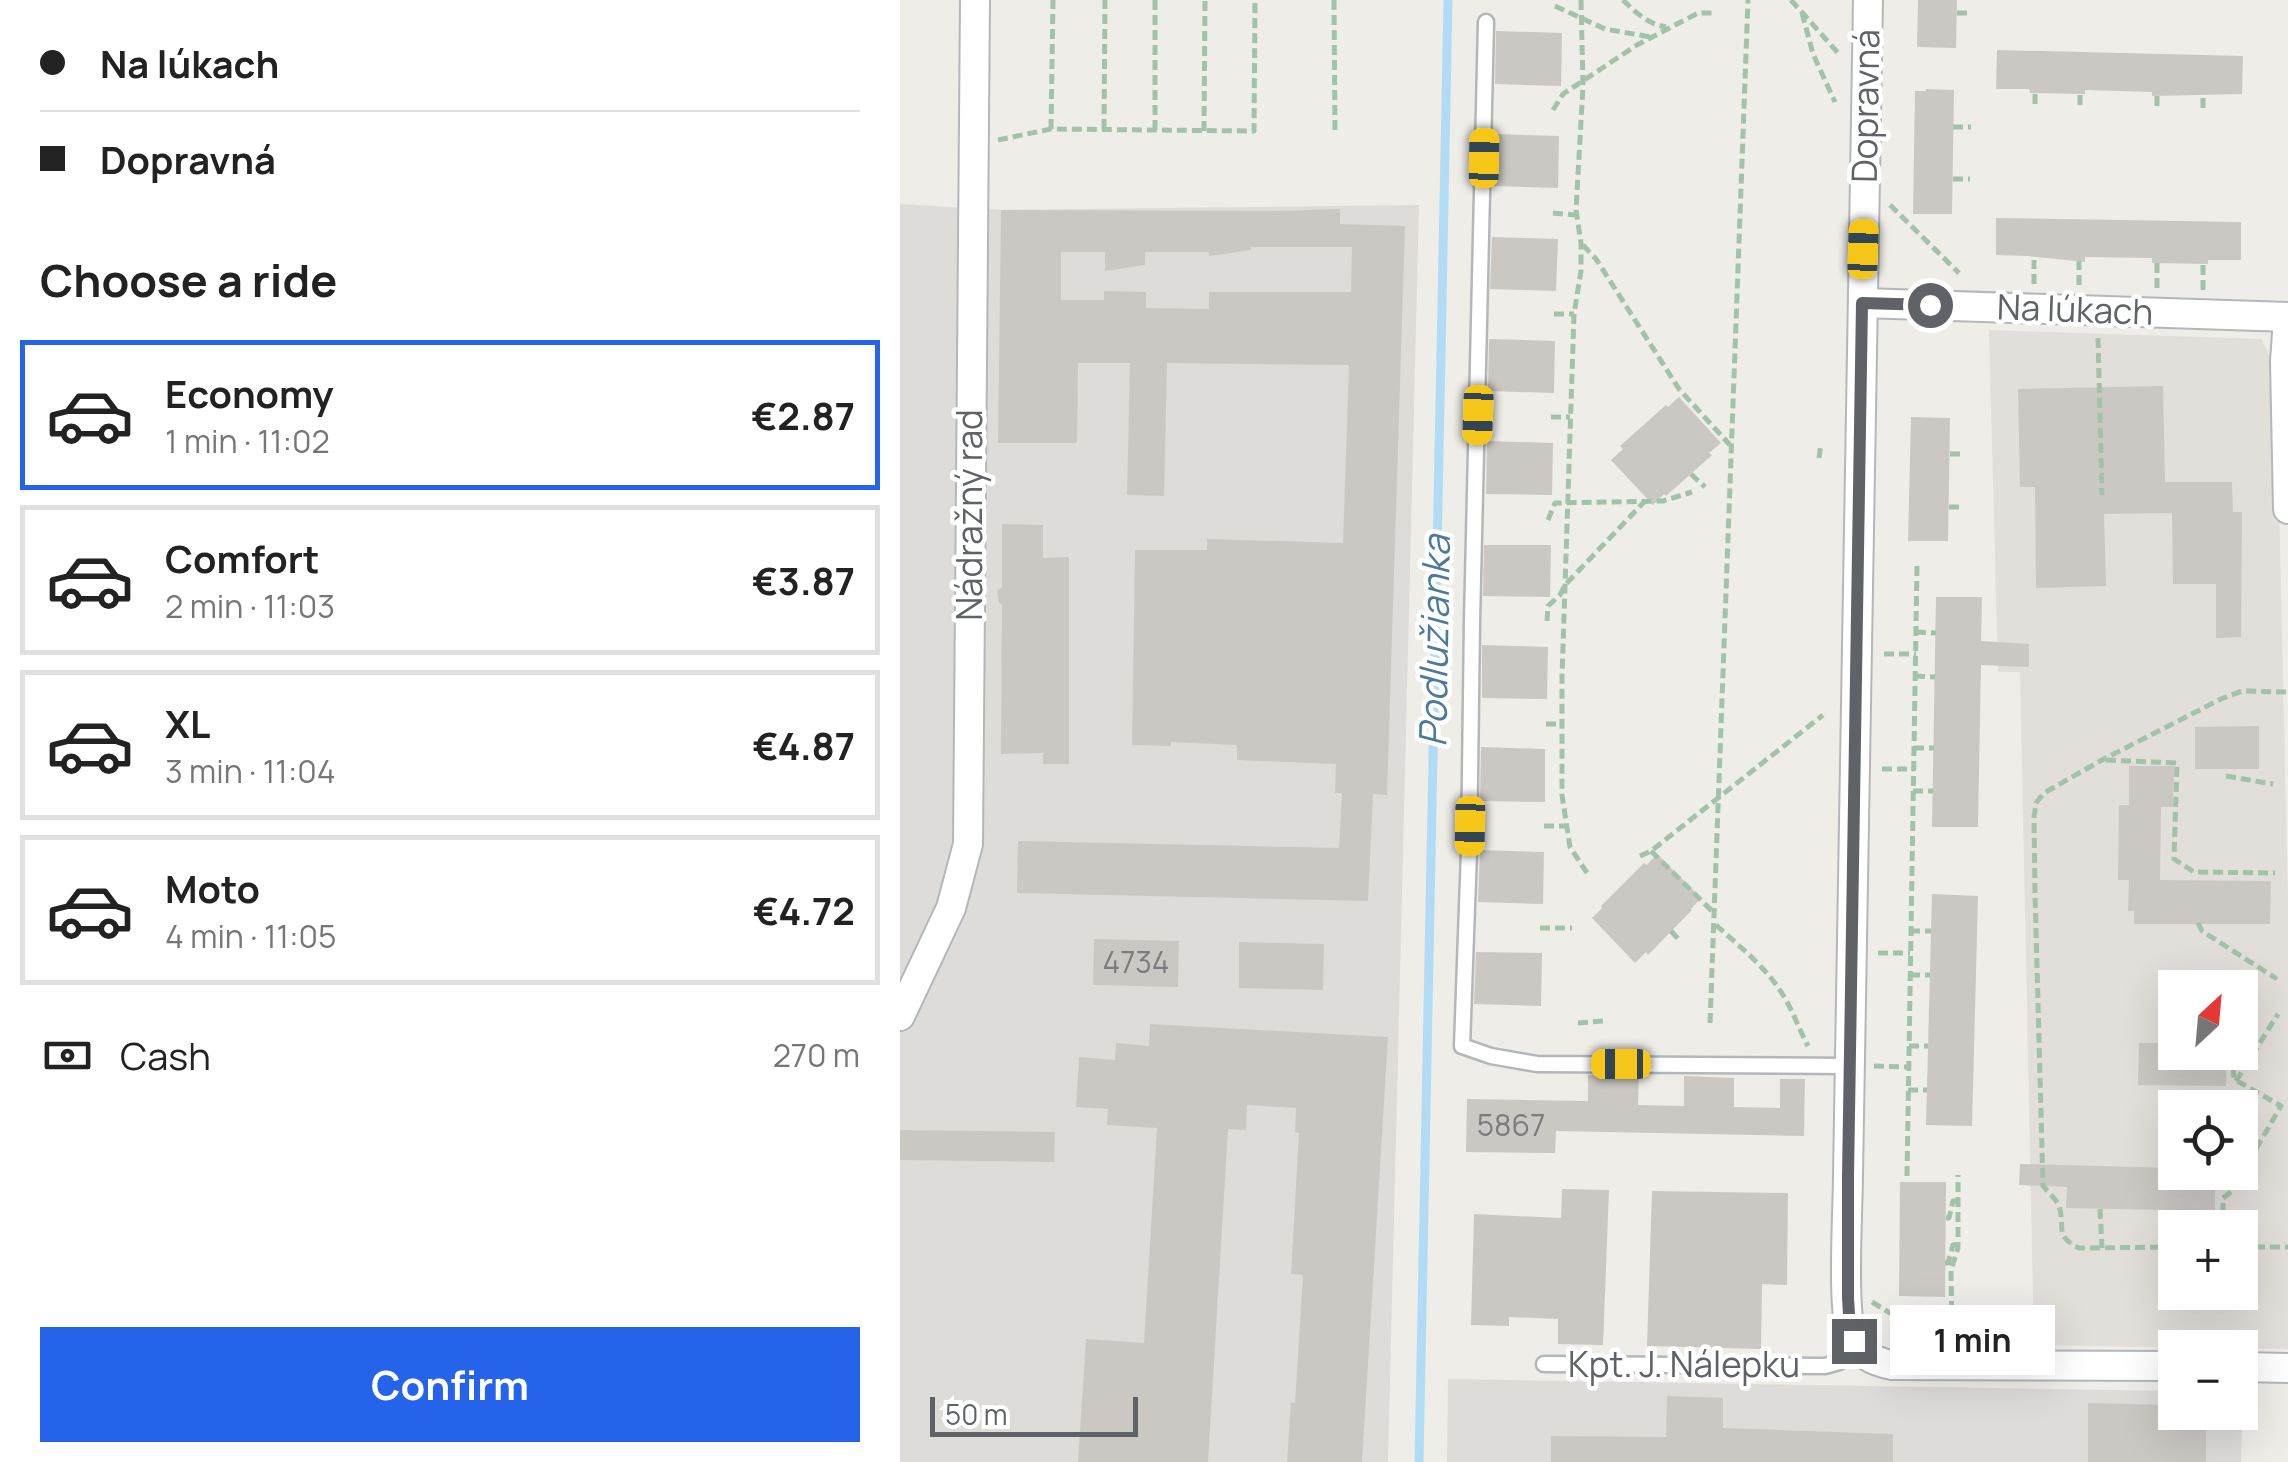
<!DOCTYPE html>
<meta charset="utf-8">
<style>
:root{--surface:#fff;--page:#f6f6f6;--text:#222;--muted:#767676;--line:#e0e0e0;--accent:#2563eb}
body{margin:0;font-family:Manrope,sans-serif;background:var(--page);color:var(--text);height:100vh;display:flex;flex-direction:column;font-size:38px;white-space:nowrap}
*{box-sizing:border-box;margin:0}
p{font-size:32px;color:var(--muted)}
.icon{flex:none;width:55px;height:55px;fill:none;stroke:currentColor;stroke-width:2;stroke-linecap:round;stroke-linejoin:round}
.map{position:relative;flex:1;overflow:hidden}
.sheet{display:flex;flex-direction:column;background:var(--surface);width:900px}
.sheet>*{flex:none}
.guide{display:grid;align-content:center;height:220px;padding:0 40px;background:var(--surface)}
.needle{width:65px;rotate:26deg}
.buttons{position:absolute;left:1258px;top:970px;display:grid;gap:20px}
.buttons a{display:grid;place-items:center;width:100px;height:100px;border-radius:0px;background:var(--surface);box-shadow:0 10px 40px #0002;font-size:50px}
.scale{position:absolute;left:30px;bottom:25px;width:208px;box-sizing:border-box;padding-left:10px;border:5px solid #5f6266;border-top:0;font-size:28px;line-height:35px;white-space:nowrap;color:#5f6266;-webkit-text-stroke:8px #fff;paint-order:stroke}
.end{position:absolute;width:45px;height:45px;margin:-22px;border:12px solid #5f6266;background:#fff;box-shadow:0 0 0 5px #fff}
.from{border-radius:50%}
.bubble{position:absolute;height:70px;border-radius:0px;background:var(--surface);box-shadow:0 10px 40px #0002;font-size:32px;font-weight:700;line-height:70px;text-align:center}
.car{position:absolute;width:30px;height:60px;margin:-30px -15px;border-radius:12px;box-shadow:0 0 8px 2px #0007;background:linear-gradient(#f5c518 24%,#345 0 40%,#f5c518 0 76%,#345 0 86%,#f5c518 0)}
.guide b{display:flex;align-items:center;gap:35px;height:95px;font-size:38px}
.guide b+b{border-top:2px solid var(--line)}
.guide i{width:25px;height:25px;background:var(--text)}
ul{padding:0;list-style:none}
li{display:flex;align-items:center;gap:30px;height:150px;margin:0 20px 15px;padding:0 20px;border:5px solid var(--line);border-radius:0px}
li div{flex:1}
li b{display:block;font-size:38px}
li em{font-style:normal;font-weight:700}
li.on{border-color:var(--accent)}
li>.icon{width:90px;height:90px;stroke-width:1.5}
h2{padding:0 40px;font-size:45px;line-height:120px}
.pay{display:flex;align-items:center;gap:25px;height:110px;padding:0 40px;font-size:38px}
.pay p{margin-inline-start:auto}
.cta{display:flex;gap:20px;margin-top:auto;padding:20px 40px}
.cta a{flex:1;height:115px;border-radius:0px;background:var(--accent);color:#fff;font-size:40px;font-weight:700;line-height:115px;text-align:center}
main{display:flex;flex:1;min-height:0}
.map>svg:first-child{display:block}
</style>
<main>
<section class="sheet">
<div class="guide">
<b><i class="from"></i>Na lúkach</b>
<b><i></i>Dopravná</b>
</div>
<h2>Choose a ride</h2>
<ul>
<li class="on"><svg class="icon" aria-label="car" viewBox="0 0 24 24"><path d="M5 17H2v-5l4-1 3-4h7l3 4 3 1v5h-3M9 17h6M6 11h13"/><circle cx="7" cy="17" r="2"/><circle cx="17" cy="17" r="2"/></svg><div><b>Economy</b><p>1 min · 11:02</p></div><em>€2.87</em></li>
<li><svg class="icon" aria-label="car" viewBox="0 0 24 24"><path d="M5 17H2v-5l4-1 3-4h7l3 4 3 1v5h-3M9 17h6M6 11h13"/><circle cx="7" cy="17" r="2"/><circle cx="17" cy="17" r="2"/></svg><div><b>Comfort</b><p>2 min · 11:03</p></div><em>€3.87</em></li>
<li><svg class="icon" aria-label="car" viewBox="0 0 24 24"><path d="M5 17H2v-5l4-1 3-4h7l3 4 3 1v5h-3M9 17h6M6 11h13"/><circle cx="7" cy="17" r="2"/><circle cx="17" cy="17" r="2"/></svg><div><b>XL</b><p>3 min · 11:04</p></div><em>€4.87</em></li>
<li><svg class="icon" aria-label="car" viewBox="0 0 24 24"><path d="M5 17H2v-5l4-1 3-4h7l3 4 3 1v5h-3M9 17h6M6 11h13"/><circle cx="7" cy="17" r="2"/><circle cx="17" cy="17" r="2"/></svg><div><b>Moto</b><p>4 min · 11:05</p></div><em>€4.72</em></li>
</ul>
<div class="pay"><svg class="icon" aria-label="cash" viewBox="0 0 24 24"><path d="M3 7h18v10H3z"/><circle cx="12" cy="12" r="2"/></svg>Cash<p>270 m</p></div>
<div class="cta"><a>Confirm</a></div>
</section>
<div class="map">
<svg width="1388" height="1462" viewBox="0 0 1388 1462">
<rect width="100%" height="100%" fill="#efede8"/>
<g fill="#dedcd9">
<polygon points="0,204 101,210 519,205 488,1462 0,1462"/>
<polygon points="548,1379 1275,1391 1275,1412 1340,1412 1340,1393 1343,1393 1341,1462 547,1462"/>
</g>
<path fill="#e2ded9" fill-rule="evenodd" d="M1089 330 1361 339 1376 368 1388 900V1349L1134 1345 1120 672H1098ZM1275 988H1340V1052H1275ZM1275 1108H1340V1172H1275ZM1275 1228H1340V1292H1275Z"/>
<g fill="none" stroke-linecap="round" stroke-linejoin="round">
<polyline stroke="#b2dcf5" stroke-width="9" points="519,1462 548,0"/>
</g>
<g fill="#cbc8c4" fill-rule="evenodd">
<polygon points="1018,0 1057,0 1056,48 1017,47"/>
<polygon points="596,31 662,33 661,86 595,84"/>
<polygon points="1097,50 1343,56 1342,94 1252,96 1252,92 1185,90 1185,94 1130,93 1129,89 1096,89"/>
<polygon points="1026,89 1054,90 1052,214 1013,214 1015,91 1026,91"/>
<polygon points="594,134 659,136 658,188 593,186"/>
<path d="M440 209V224L505 226 487 795 473 794 468 901 117 893 118 841 439 848 442 793H435L436 764 337 760V745L271 742V746L232 745 235 550H307V539L443 543 449 365 267 363 264 496 227 495 230 363H178L177 443H98L101 210 378 211ZM351 247H452L451 292H309V309L246 308V292L204 291V300H161V252H205V271L245 265V252H309V256L351 250Z"/>
<polygon points="1096,218 1341,222 1341,260 1308,260 1308,264 1252,263 1252,258 1185,257 1185,262 1128,256 1096,255"/>
<polygon points="592,237 658,239 656,291 590,289"/>
<polygon points="589,339 655,341 654,393 588,391"/>
<polygon points="1263,386 1265,482 1332,482 1333,512 1342,512 1341,637 1316,638 1316,584 1273,584 1272,513 1204,514 1206,586 1136,588 1135,487 1120,487 1118,389"/>
<polygon points="779,397 821,443 809,453 812,455 766,496 764,494 753,505 711,460 723,449 720,446 766,405 768,407"/>
<polygon points="1011,417 1050,418 1048,541 1008,541"/>
<polygon points="587,441 653,443 652,495 586,494"/>
<polygon points="102,524 143,525 143,558 169,557 169,764 143,764 143,753 101,754 102,605 99,603 97,591 102,587"/>
<polygon points="584,545 651,545 650,597 583,596"/>
<polygon points="1036,597 1082,597 1081,641 1129,644 1129,667 1081,665 1078,827 1032,827"/>
<polygon points="582,645 648,647 647,699 582,698"/>
<polygon points="1359,726 1359,769 1295,769 1295,727"/>
<polygon points="581,747 645,749 645,802 580,801"/>
<polygon points="1229,766 1274,766 1273,807 1261,807 1260,880 1371,881 1370,924 1234,924 1234,911 1228,911 1229,880 1218,880 1219,805 1229,805"/>
<polygon points="580,850 644,852 643,904 578,902"/>
<polygon points="757,854 801,898 791,909 792,910 748,955 746,952 735,963 692,918 702,908 701,906 744,863 747,865"/>
<polygon points="1032,894 1078,896 1072,1126 1026,1125"/>
<polygon points="194,939 279,941 278,987 193,985"/>
<polygon points="339,942 424,944 423,990 339,988"/>
<polygon points="576,952 642,953 641,1006 574,1004"/>
<polygon points="250,1024 488,1037 462,1462 387,1462 391,1402 395,1403 403,1275 391,1274 399,1133 395,1132 396,1108 347,1105 346,1130 328,1129 308,1462 178,1462 186,1339 244,1343 257,1128 207,1125 208,1109 176,1107 179,1057 215,1060 216,1043 249,1046"/>
<polygon points="1239,1043 1275,1043 1275,1052 1327,1052 1326,1086 1238,1085"/>
<polygon points="688,1075 739,1075 738,1105 784,1106 784,1076 834,1078 834,1107 880,1108 880,1079 905,1079 904,1136 656,1131 655,1153 566,1152 567,1099 688,1101"/>
<polygon points="0,1130 155,1132 154,1162 0,1160"/>
<polygon points="1120,1164 1275,1168 1275,1172 1315,1172 1315,1211 1166,1208 1167,1187 1119,1185"/>
<polygon points="1000,1182 1046,1182 1045,1297 999,1296"/>
<polygon points="662,1189 709,1190 703,1345 658,1344 658,1319 609,1317 609,1326 571,1325 574,1214 661,1218"/>
<polygon points="752,1191 888,1193 887,1285 862,1284 861,1349 747,1346"/>
<polygon points="767,1396 823,1398 823,1428 993,1434 993,1462 651,1462 651,1436 766,1437"/>
<polygon points="1188,1403 1275,1405 1275,1412 1306,1412 1306,1462 1188,1462"/>
</g>
<g fill="none" stroke-linecap="round" stroke-linejoin="round">
<g stroke="#b4b7ba" stroke-width="19">
<g id="service">
<polyline points="586,22 572,621 569,851 562,1046 591,1056 637,1064 951,1066"/>
<polyline points="644,1364 925,1366 939,1362 959,1350"/>
</g>
</g>
<g stroke="#b4b7ba" stroke-width="32">
<g id="minor">
<path d="M968 0 948 1175C948 1209 941 1315 953 1341 961 1356 976 1362 992 1365L1275 1366"/>
<polyline points="963,303 1388,317"/>
<polyline points="1388,319 1385,361 1388,509"/>
<polyline points="0,1016 51,908 68,844 75,0"/>
<polyline points="1340,1367 1388,1368"/>
</g>
</g>
<g stroke="#a1c3a9" stroke-width="5" stroke-dasharray="10 5" stroke-linecap="butt">
<polyline points="434,0 435,134"/>
<polyline points="681,0 683,86 676,210 681,243 681,271 674,314 662,677 662,795 670,847 689,876"/>
<path d="M723 0C735 12 748 24 766 27"/>
<polyline points="891,0 939,54"/>
<polyline points="655,6 705,29 751,37"/>
<polyline points="902,13 913,54 935,102"/>
<polyline points="1057,13 1072,13"/>
<polyline points="1135,94 1135,104"/>
<polyline points="1257,96 1257,107"/>
<polyline points="1180,105 1180,94"/>
<polyline points="1303,108 1303,97"/>
<polyline points="653,110 663,94 737,45 798,13 815,13"/>
<polyline points="1053,127 1071,127"/>
<polyline points="151,129 153,0"/>
<polyline points="204,129 205,0"/>
<polyline points="255,130 255,0"/>
<polyline points="304,131 305,0"/>
<polyline points="98,140 151,129 354,131 355,0"/>
<polyline points="1053,179 1070,179"/>
<polyline points="990,205 1059,273"/>
<polyline points="653,213 675,215"/>
<polyline points="683,245 696,259 779,389 830,445"/>
<polyline points="1134,284 1134,260"/>
<polyline points="1179,285 1179,261"/>
<polyline points="1257,288 1257,263"/>
<polyline points="1303,290 1303,264"/>
<polyline points="654,314 674,314"/>
<polyline points="1198,338 1202,495"/>
<polyline points="651,417 670,417"/>
<polyline points="1050,454 1065,454"/>
<polyline points="919,458 921,444"/>
<polyline points="791,474 805,487"/>
<polyline points="1049,507 1064,507"/>
<polyline points="648,520 655,503 763,501 792,492"/>
<polyline points="647,621 648,606 660,595 665,585 745,501"/>
<polyline points="1016,632 1036,633"/>
<polyline points="984,654 1016,654"/>
<polyline points="1015,676 1035,677"/>
<polyline points="646,724 662,724"/>
<polyline points="1014,748 1034,748"/>
<polyline points="1206,760 1277,763 1274,859 1294,872 1375,873"/>
<polyline points="982,769 1014,769"/>
<polyline points="1326,776 1373,784"/>
<polyline points="1013,791 1033,791"/>
<polyline points="644,826 666,826"/>
<polyline points="751,851 813,912"/>
<polyline points="740,856 751,851 923,715"/>
<polyline points="1298,923 1302,931 1377,979"/>
<path d="M816 925C840 947 866 967 883 995 893 1011 899 1029 908 1046"/>
<polyline points="640,928 672,928"/>
<polyline points="771,931 781,942"/>
<polyline points="1010,931 1031,931"/>
<polyline points="978,953 1010,953"/>
<polyline points="1010,975 1030,975"/>
<polyline points="678,1023 704,1021"/>
<polyline points="810,1023 848,0"/>
<polyline points="1009,1046 1028,1046"/>
<polyline points="974,1066 1008,1067"/>
<polyline points="1336,1081 1378,1014"/>
<polyline points="1008,1090 1027,1090"/>
<polyline points="1007,1176 1017,566"/>
<polyline points="1200,1209 1202,1248"/>
<polyline points="1046,1218 1049,1218 1053,1201 1058,1201"/>
<polyline points="1323,1228 1323,1198 1331,1192 1381,1106 1334,1079 1333,1064"/>
<path d="M1275 1247 1179 1248C1153 1235 1166 1227 1159 1206 1156 1199 1148 1192 1143 1186L1135 893 1134 817 1136 803 1144 793 1202 760 1321 699 1342 691 1388 692"/>
<polyline points="1340,1247 1388,1247"/>
<polyline points="1045,1263 1048,1263 1053,1245 1058,1244"/>
<polyline points="972,1302 1031,1338"/>
<polyline points="1052,1341 1051,1270 1058,1248 1058,1175"/>
</g>
<use href="#service" stroke="#fff" stroke-width="14"/>
<use href="#minor" stroke="#fff" stroke-width="28"/>
</g>
<g fill="none" stroke-linecap="round" stroke-linejoin="round">
<polyline stroke="#5f6266" stroke-width="12" points="954,1341 950,1330 948,1298 948,1176 962,303 1030,305"/>
</g>
<g text-anchor="middle" stroke-width="9" stroke-linejoin="round" paint-order="stroke">
<g font-size="30" fill="#7a7c7e">
<text x="236" y="973">4734</text>
<text x="611" y="1136">5867</text>
</g>
<g font-size="35" fill="#5f6266" stroke="#fff">
<text transform="translate(966 106) rotate(-89)" y="12">Dopravná</text>
<text transform="translate(1175 310) rotate(2)" y="12">Na lúkach</text>
<text transform="translate(70 515) rotate(-90)" y="12">Nádražný rad</text>
<text x="784" y="1377">Kpt. J. Nálepku</text>
</g>
<g font-size="38" font-style="italic" fill="#4c7a9d" stroke="#fff">
<text transform="translate(535 641) rotate(-89)" y="13">Podlužianka</text>
</g>
</g>
</svg>
<div class="buttons">
<a><svg class="needle" viewBox="-14 -14 28 28"><path d="M0-13l5 13h-10z" fill="#e53935"/><path d="M0 13l5-13h-10z" fill="#767676"/></svg></a>
<a><svg class="icon" aria-label="locate" viewBox="0 0 24 24"><circle cx="12" cy="12" r="6"/><path d="M12 2v4M12 18v4M2 12h4M18 12h4"/></svg></a>
<a>+</a>
<a>−</a>
</div>
<div class="scale">50 m</div>
<i class="end from" style="left:1030px;top:305px"></i>
<i class="end" style="left:954px;top:1341px"></i>
<div class="bubble" style="left:990px;top:1305px;width:165px">1 min</div>
<i class="car" style="left:584px;top:158px;rotate:1deg"></i>
<i class="car" style="left:963px;top:249px;rotate:2deg"></i>
<i class="car" style="left:578px;top:415px;rotate:182deg"></i>
<i class="car" style="left:570px;top:826px;rotate:181deg"></i>
<i class="car" style="left:721px;top:1064px;rotate:270deg"></i>
</div>
</main>
